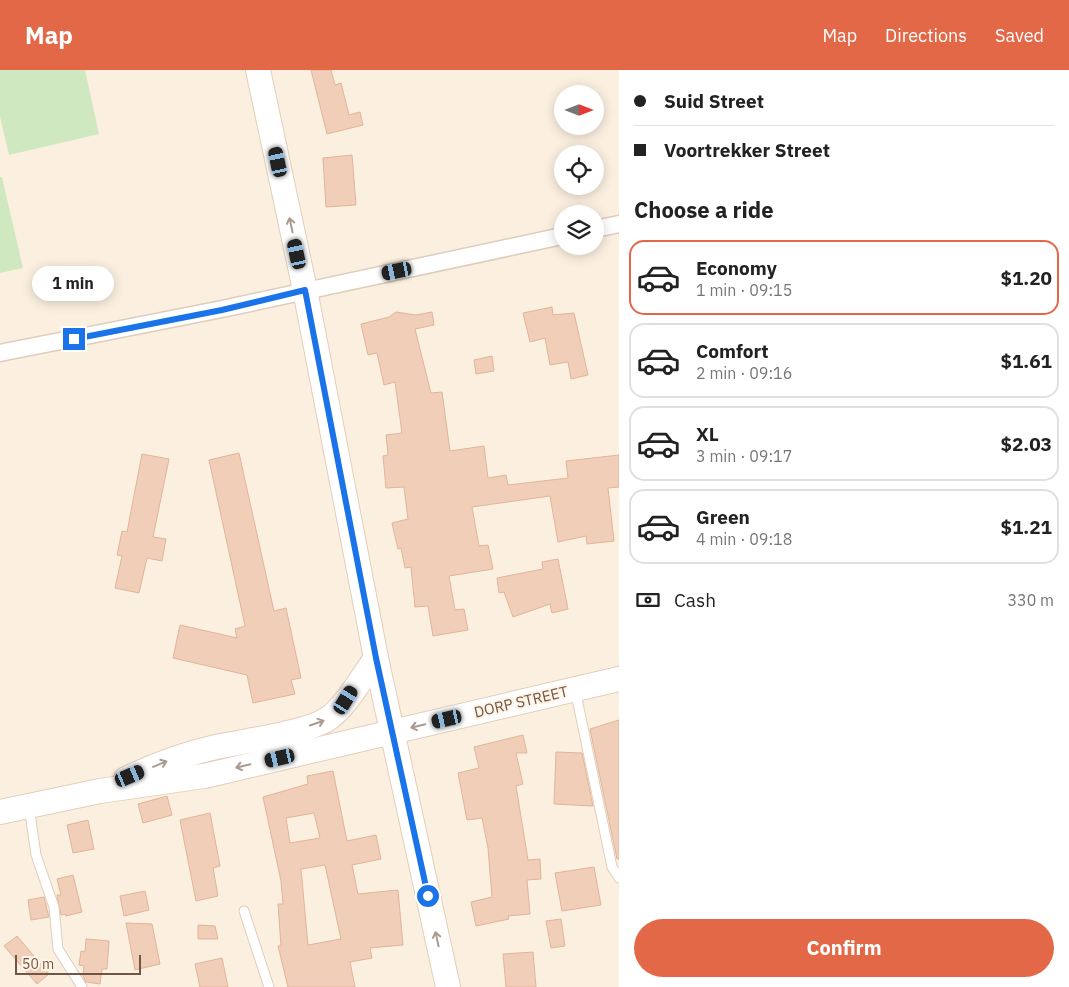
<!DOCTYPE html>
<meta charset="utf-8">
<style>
:root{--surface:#fff;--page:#f6f6f6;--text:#222;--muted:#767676;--line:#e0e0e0;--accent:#e26847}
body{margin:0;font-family:"IBM Plex Sans",sans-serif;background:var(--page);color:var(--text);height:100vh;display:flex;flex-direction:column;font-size:19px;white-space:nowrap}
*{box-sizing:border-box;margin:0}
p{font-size:16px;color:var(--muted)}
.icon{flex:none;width:28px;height:28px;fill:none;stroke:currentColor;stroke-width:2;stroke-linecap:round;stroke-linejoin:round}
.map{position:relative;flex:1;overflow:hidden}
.side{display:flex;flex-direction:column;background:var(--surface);width:450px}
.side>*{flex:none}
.hud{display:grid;align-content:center;height:110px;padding:0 15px;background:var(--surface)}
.needle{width:32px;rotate:90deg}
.controls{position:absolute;left:554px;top:15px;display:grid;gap:10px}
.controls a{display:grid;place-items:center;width:50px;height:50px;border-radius:50%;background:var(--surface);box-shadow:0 2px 12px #0003;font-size:25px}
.scale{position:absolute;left:15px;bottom:12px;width:126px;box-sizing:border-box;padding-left:5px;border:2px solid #715648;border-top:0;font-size:14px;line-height:18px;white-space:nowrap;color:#715648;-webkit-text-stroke:4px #fff4e5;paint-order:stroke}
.end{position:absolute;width:22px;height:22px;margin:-11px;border:6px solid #1a73e8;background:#fff;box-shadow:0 0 0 2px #fff}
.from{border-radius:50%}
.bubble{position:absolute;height:35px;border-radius:18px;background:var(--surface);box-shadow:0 2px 12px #0003;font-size:16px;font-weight:700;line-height:35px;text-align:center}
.car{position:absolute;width:15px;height:30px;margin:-15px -8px;border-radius:6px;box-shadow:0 0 4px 1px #0007;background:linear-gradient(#222 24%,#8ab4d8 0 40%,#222 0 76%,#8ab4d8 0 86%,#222 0)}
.hud b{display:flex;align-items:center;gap:18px;height:48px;font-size:19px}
.hud b+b{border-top:1px solid var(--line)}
.hud i{width:12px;height:12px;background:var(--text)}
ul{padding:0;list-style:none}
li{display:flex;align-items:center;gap:15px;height:75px;margin:0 10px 8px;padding:0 5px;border:2px solid var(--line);border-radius:15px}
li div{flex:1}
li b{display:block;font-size:19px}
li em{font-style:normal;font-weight:700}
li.selected{border-color:var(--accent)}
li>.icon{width:45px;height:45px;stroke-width:1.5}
h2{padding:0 15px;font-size:22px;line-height:60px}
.pay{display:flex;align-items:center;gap:12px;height:55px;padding:0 15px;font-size:19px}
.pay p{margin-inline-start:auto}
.cta{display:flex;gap:10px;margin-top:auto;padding:10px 15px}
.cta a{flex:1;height:58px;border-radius:30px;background:var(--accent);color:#fff;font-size:20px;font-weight:700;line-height:58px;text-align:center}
header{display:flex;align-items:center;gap:30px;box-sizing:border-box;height:70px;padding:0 25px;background:var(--accent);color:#fff}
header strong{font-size:24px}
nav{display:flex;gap:28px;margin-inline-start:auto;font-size:18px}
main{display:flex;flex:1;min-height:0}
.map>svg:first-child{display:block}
</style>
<header>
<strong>Map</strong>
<nav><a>Map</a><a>Directions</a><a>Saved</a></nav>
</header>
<main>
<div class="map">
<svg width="619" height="917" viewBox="0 0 619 917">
<rect width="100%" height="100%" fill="#fbf0e0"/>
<g fill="#d0e8bf">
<polygon points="0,0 85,0 99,64 9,85 0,47"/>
<polygon points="0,107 2,107 23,198 0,203"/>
</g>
<g fill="#f0ceb8" stroke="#e2b499" fill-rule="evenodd">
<polygon points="311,0 331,0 335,15 341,13 349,45 360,42 363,55 327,64"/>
<polygon points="352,85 356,135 326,137 323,88"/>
<polygon points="552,237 553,245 574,243 588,305 571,309 568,292 550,295 545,268 530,272 523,243"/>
<polygon points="396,242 416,245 432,242 434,255 415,259 431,323 442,322 450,381 484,376 488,408 506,405 508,415 568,408 566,391 619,385 619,417 608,418 614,471 587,474 586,466 558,472 550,426 472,437 479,476 488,475 493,499 449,506 455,540 464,539 468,560 433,566 428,536 415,537 411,497 405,498 401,478 398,479 394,462 392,453 408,449 404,417 386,418 383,386 388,385 386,365 402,363 395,312 384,315 377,283 368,285 361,254 389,247"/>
<polygon points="492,286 494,301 476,304 474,290"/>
<polygon points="239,383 274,541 286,538 301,608 291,610 295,624 253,633 247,605 173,588 180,555 237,568 235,559 245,556 209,390"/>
<polygon points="142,384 169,389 153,467 166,469 162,491 147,488 139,523 115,518 122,486 117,485 122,461 127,462"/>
<polygon points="558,489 568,539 552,543 550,534 513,547 504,522 499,523 497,508 543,499 542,492"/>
<polygon points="619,650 619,789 617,789 590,659"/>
<polygon points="523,665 527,683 516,683 523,714 516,716 528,790 540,789 541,809 527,810 530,844 508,846 509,849 476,856 471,832 492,827 488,778 482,748 467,750 458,703 479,698 474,677"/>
<polygon points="556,682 582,683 593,736 554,734"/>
<path d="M333 701 347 771 376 765 381 789 352 795 358 824 398 820 403 875 370 878 372 888 350 892 355 917H288L278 876H281L278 834H283L281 811 263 727 308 714 307 706ZM314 743 320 768 290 773 286 748ZM325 795 341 869 308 875 301 799Z"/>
<polygon points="167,726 172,745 143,753 138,734"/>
<polygon points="210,743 220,796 213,798 218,826 196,831 180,750"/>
<polygon points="88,750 94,779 73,783 67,755"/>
<polygon points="594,797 601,835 562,841 555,803"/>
<polygon points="73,805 82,842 66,846 65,844 61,845 57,825 61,825 57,809"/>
<polygon points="145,821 149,840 124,846 120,826"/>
<polygon points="44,827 49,847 31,850 28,830"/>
<polygon points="561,849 565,876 551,878 546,851"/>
<polygon points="126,853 152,854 160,894 135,900"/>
<polygon points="198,855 215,856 218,869 198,869"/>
<polygon points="17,866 49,904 37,914 4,876"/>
<polygon points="86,869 109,871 107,899 102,899 100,914 86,912 83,906 84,896 79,895 81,881 85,882"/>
<polygon points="533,882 536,917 506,917 503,884"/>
<polygon points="222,888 228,917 200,917 195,894"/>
</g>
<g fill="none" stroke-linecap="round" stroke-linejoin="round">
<g stroke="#dfccbc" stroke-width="11">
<g id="lane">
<polyline points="575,619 612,797 619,808"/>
<polyline points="29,736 36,785 54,837 58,879 82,917"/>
<polyline points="244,841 269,917"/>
</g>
</g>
<g stroke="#dfccbc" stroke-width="19">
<g id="street">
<polyline points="595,159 619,154"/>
<polyline points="0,283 222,239 562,166"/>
</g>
</g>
<g stroke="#e3cdba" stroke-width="26">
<g id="secondary">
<polyline points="258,0 305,220 376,588 448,917"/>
<path d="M126 709C155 695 185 684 216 677 244 671 308 663 329 648 347 635 362 607 376 588"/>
<polyline points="0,742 100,721 204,706 619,609"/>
</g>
</g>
<use href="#lane" stroke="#fff" stroke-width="9"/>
<use href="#street" stroke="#fff" stroke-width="16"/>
<use href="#secondary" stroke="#fff" stroke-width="24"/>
</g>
<defs><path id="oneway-shaft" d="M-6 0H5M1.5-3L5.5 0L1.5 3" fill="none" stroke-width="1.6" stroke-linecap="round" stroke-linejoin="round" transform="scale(1.25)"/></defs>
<g stroke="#aa9a91">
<use href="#oneway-shaft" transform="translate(291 155) rotate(-102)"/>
<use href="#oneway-shaft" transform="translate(317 653) rotate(-19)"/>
<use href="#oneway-shaft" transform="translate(418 656) rotate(167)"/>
<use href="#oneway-shaft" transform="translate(160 694) rotate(-22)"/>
<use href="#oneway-shaft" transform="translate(243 696) rotate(167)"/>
<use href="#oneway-shaft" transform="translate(437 869) rotate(-102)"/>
</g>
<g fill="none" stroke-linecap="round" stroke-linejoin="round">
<polyline stroke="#1a73e8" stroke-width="6" points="74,269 222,240 305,220 376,588 428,826"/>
</g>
<g text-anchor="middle" stroke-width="4" stroke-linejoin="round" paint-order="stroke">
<g font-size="15" fill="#715648" stroke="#fff4e5">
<text transform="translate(521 632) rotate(-13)" y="5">DORP STREET</text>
</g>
</g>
</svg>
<div class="controls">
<a><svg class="needle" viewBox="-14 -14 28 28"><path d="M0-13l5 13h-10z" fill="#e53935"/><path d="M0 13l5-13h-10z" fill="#767676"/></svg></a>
<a><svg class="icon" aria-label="locate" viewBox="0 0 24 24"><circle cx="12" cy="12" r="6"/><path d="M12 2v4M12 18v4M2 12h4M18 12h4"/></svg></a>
<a><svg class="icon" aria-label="layers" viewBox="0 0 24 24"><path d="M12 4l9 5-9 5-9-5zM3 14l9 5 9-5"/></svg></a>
</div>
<div class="scale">50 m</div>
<i class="end from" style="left:428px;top:826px"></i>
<i class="end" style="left:74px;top:269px"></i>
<div class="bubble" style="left:32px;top:196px;width:82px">1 min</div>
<i class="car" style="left:278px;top:92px;rotate:348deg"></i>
<i class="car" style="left:297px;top:184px;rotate:348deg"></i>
<i class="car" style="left:397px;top:201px;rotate:258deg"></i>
<i class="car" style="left:346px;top:630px;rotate:32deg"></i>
<i class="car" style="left:447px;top:649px;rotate:257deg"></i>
<i class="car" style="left:280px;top:688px;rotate:257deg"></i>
<i class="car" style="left:130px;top:706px;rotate:67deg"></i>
</div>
<section class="side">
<div class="hud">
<b><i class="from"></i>Suid Street</b>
<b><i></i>Voortrekker Street</b>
</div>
<h2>Choose a ride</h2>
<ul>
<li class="selected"><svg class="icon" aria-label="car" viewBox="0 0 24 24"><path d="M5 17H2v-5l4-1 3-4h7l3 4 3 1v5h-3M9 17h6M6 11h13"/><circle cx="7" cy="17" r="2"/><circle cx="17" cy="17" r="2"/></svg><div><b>Economy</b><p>1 min · 09:15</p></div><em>$1.20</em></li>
<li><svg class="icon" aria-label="car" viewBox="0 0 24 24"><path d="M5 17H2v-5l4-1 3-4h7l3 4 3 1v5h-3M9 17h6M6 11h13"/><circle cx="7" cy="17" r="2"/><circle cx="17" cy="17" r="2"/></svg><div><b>Comfort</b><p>2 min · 09:16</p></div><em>$1.61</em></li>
<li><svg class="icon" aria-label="car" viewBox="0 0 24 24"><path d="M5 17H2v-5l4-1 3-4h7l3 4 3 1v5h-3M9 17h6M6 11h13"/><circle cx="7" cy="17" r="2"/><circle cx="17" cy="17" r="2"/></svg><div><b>XL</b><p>3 min · 09:17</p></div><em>$2.03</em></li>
<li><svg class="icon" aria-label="car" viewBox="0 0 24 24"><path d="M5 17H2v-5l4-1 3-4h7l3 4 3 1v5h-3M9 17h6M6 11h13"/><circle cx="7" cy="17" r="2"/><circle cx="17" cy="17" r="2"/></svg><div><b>Green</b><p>4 min · 09:18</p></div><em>$1.21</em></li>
</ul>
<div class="pay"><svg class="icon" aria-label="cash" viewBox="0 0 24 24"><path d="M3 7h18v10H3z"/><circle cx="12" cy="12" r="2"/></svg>Cash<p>330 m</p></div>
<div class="cta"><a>Confirm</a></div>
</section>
</main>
